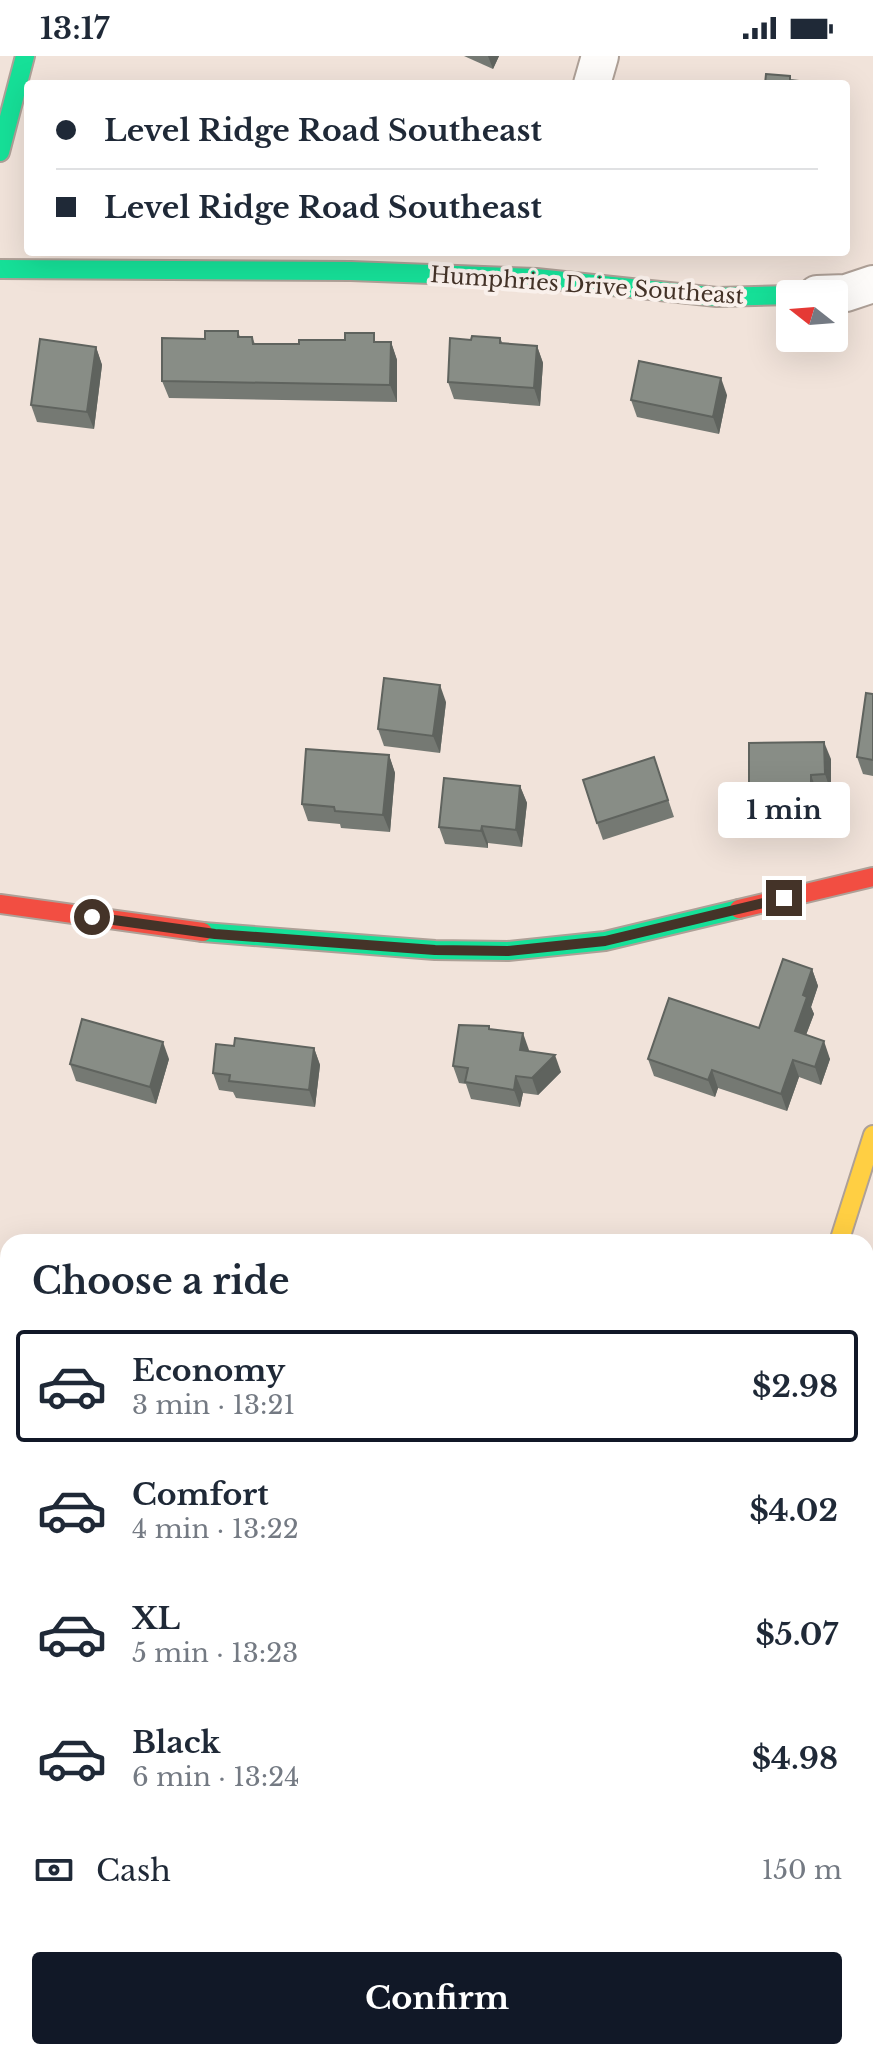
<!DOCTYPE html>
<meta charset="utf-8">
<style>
:root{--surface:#fff;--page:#f2f2f3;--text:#1f2937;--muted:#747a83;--line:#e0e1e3;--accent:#111827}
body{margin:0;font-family:"Libre Baskerville",serif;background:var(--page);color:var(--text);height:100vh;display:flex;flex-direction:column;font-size:30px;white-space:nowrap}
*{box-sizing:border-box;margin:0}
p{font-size:26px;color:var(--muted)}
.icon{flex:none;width:44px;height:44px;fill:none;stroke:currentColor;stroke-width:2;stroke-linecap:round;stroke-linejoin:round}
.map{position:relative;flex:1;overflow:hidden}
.side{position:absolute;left:0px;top:1178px;width:874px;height:826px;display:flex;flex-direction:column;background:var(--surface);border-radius:24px 24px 0 0;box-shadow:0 8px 32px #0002}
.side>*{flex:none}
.hud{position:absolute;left:24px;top:24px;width:826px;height:176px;border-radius:8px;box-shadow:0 8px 32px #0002;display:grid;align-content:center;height:176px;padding:0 32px;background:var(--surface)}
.needle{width:52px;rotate:287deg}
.fabs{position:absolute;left:776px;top:224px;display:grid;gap:16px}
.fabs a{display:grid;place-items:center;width:72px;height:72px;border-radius:8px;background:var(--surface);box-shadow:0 8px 32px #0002;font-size:40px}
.end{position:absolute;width:36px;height:36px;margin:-18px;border:10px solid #443328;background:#fff;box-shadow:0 0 0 4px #fff}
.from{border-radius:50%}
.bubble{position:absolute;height:56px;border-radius:8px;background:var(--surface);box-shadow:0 8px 32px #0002;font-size:26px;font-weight:700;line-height:56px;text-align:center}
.hud b{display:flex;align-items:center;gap:28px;height:76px;font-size:30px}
.hud b+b{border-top:2px solid var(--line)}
.hud i{width:20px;height:20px;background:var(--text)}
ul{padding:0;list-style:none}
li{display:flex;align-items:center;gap:24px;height:112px;margin:0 16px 12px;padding:0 16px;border:4px solid transparent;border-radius:8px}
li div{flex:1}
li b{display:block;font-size:30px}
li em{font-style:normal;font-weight:700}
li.current{border-color:var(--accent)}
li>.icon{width:72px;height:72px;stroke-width:1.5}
h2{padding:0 32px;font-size:36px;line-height:96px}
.pay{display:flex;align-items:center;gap:20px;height:88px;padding:0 32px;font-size:30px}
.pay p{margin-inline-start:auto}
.button{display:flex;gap:16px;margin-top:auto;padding:16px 32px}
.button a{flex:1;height:92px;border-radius:8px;background:var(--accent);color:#fff;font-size:32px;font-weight:700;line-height:92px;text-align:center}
.status{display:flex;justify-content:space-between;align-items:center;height:56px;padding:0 40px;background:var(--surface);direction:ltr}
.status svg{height:22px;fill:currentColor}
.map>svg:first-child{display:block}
</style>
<div class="status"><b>13:17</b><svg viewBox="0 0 49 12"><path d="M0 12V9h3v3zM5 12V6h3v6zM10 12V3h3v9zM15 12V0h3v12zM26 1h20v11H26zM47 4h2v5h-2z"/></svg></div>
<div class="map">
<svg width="873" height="2003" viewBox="0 0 873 2003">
<rect width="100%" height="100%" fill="#f1e3da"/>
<polygon fill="#f2bb97" points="0,1711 8,1713 8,1996 657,1996 657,2003 0,2003"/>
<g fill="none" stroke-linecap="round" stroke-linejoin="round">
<g stroke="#aea097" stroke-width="40">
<g id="street">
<polyline points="592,28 600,0"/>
<polyline points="817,238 846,237 873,228"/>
<polyline points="866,1289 873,1291"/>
<polyline points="0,1477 8,1481"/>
</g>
</g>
<g stroke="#aea097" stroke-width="22">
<g id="fast">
<polyline points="0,96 25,0"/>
<polyline points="0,213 351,215 536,222 717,241 790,239"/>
<polyline points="203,876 435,894 508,895 605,885 739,853"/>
</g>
</g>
<g stroke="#aea097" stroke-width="22">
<polyline id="slow" points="839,1186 873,1079"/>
</g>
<g stroke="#aea097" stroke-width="22">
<g id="jam">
<polyline points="0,848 203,876"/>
<polyline points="739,853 873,821"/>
</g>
</g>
<use href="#street" stroke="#fdfbf9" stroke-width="36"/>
<use href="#fast" stroke="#16e098" stroke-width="18"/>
<use href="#slow" stroke="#ffcf43" stroke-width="18"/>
<use href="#jam" stroke="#f24e42" stroke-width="18"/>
</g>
<g fill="#757973">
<polygon points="464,0 499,0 493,13"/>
<polygon points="238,275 240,281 252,281 255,288 391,286 397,304 397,346 169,342 162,325 205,283"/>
<polygon points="500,282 503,288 537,290 543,307 540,350 454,343 448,326 471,284"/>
<polygon points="96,291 102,309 94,373 37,366 31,349"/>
<polygon points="727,339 719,378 637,361 631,344"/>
<polygon points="873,638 873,720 863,718 857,701"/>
<polygon points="446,646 440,697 384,690 378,673"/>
<polygon points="389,699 395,717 390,776 341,772 340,768 308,765 302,748"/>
<polygon points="654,701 674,761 603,784 597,767"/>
<polygon points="831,703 831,736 817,736 817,747 755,747 749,730"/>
<polygon points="520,730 527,747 522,791 488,787 488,792 445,788 439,771"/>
<polygon points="812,913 818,930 811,951 814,958 806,979 830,1003 821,1029 799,1021 787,1055 718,1032 715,1041 654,1020 648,1003 759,972"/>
<polygon points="489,970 490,973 529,995 561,1016 538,1039 523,1037 520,1051 471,1043 466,1028 459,1027 453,1010"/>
<polygon points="234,990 314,992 320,1009 315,1051 236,1042 233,1036 219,1034 213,1017"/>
<polygon points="169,1003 156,1048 76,1025 70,1008"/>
<polygon points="8,1330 8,1386 0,1383 0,1346"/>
<polygon points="0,1575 8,1578 8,1638 0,1635"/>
</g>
<g fill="#5f635e">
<polygon points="488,0 499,0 493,13"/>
<polygon points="846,48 850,60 847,98 846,96"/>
<polygon points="391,286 397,304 397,346 390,329"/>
<polygon points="537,290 543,307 540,350 534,332"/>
<polygon points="96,291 102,309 94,373 87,356"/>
<polygon points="721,322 727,339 719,378 713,361"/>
<polygon points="440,629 446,646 440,697 433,680"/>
<polygon points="824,686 831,703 831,736 825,718"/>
<polygon points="389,699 395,717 390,776 383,759"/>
<polygon points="811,719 817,736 817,747 811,729"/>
<polygon points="520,730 527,747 522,791 516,774"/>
<polygon points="482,770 488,787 488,792 481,775"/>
<polygon points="812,913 818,930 811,951 814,958 801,992 795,975 803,939"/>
<polygon points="523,977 529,994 527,1011 520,994"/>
<polygon points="824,985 830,1003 821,1029 815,1011"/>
<polygon points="163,986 169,1003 156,1048 150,1031"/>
<polygon points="314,992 320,1009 315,1051 309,1034"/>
<polygon points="555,999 561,1016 538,1039 532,1022"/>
<polygon points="793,1004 799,1021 787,1055 781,1038"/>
<polygon points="712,1014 718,1032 715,1041 708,1024"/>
<polygon points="516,1020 523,1037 520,1051 514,1034"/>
</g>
<g fill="#888d86" stroke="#5f635e" stroke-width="2">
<polygon points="766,18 790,20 790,24 816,27 816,28 765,28"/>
<polygon points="205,275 238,275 238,281 252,281 253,288 299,288 299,284 345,284 345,277 374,277 374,286 391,286 390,329 162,325 162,282 205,283"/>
<polygon points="472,280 500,282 500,287 537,290 534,332 448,326 450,282 471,284"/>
<polygon points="40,283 96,291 87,356 31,349"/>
<polygon points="639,305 721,322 713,361 631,344"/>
<polygon points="384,622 440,629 433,680 378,673"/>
<polygon points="866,637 873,638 873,704 857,701"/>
<polygon points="824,686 825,718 811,719 811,729 749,730 749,687"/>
<polygon points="306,693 389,699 383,759 335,755 334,751 302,748"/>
<polygon points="654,701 668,744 597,767 583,724"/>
<polygon points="444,722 520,730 516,774 482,770 481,775 439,771"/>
<polygon points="783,903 812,913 803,939 807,941 795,975 824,985 815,1011 793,1004 781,1038 712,1014 708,1024 648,1003 669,942 759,972"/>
<polygon points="82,963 163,986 150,1031 70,1008"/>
<polygon points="459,969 489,970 489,973 523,977 520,994 555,999 532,1022 516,1020 514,1034 465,1026 468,1012 453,1010"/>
<polygon points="235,982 314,992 309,1034 229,1025 230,1019 213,1017 216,988 234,990"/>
<polygon points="669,1179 696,1182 695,1186 668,1186"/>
<polygon points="6,1329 8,1330 8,1371 0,1368 0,1346"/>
<polygon points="0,1575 8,1578 8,1623 0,1620"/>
</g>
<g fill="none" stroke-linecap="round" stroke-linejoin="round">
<polyline stroke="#443328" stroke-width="10" points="92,861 215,878 435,894 508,895 605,885 784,842"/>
</g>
<g text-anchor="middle" stroke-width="8" stroke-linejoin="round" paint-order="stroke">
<g font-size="22" fill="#443328" stroke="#faf1ec">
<text transform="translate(587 229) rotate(4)" y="8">Humphries Drive Southeast</text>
</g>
</g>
</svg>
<div class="fabs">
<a><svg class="needle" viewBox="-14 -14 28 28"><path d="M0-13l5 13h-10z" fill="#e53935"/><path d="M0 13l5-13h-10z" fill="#747a83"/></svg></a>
</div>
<i class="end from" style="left:92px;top:861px"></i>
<i class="end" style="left:784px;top:842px"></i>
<div class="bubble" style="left:718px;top:726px;width:132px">1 min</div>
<div class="hud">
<b><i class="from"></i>Level Ridge Road Southeast</b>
<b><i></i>Level Ridge Road Southeast</b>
</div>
<section class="side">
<h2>Choose a ride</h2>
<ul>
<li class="current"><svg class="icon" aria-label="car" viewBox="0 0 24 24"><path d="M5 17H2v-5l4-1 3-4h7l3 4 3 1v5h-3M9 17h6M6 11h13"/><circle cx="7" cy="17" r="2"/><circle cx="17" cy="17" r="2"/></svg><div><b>Economy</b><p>3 min · 13:21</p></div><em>$2.98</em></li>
<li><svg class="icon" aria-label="car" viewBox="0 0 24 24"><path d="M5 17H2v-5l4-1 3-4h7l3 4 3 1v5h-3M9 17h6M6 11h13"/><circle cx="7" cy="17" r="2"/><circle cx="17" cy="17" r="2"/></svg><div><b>Comfort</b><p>4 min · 13:22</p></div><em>$4.02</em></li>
<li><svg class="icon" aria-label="car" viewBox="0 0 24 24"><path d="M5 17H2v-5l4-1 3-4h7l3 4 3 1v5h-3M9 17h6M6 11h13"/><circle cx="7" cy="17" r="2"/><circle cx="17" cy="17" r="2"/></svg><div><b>XL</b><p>5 min · 13:23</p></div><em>$5.07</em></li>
<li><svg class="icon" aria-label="car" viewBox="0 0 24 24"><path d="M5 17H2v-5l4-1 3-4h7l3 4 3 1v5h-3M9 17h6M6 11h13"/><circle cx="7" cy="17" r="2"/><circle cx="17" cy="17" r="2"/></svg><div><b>Black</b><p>6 min · 13:24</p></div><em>$4.98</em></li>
</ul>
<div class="pay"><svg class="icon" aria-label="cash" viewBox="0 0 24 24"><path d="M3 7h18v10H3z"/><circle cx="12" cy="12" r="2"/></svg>Cash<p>150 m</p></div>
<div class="button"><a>Confirm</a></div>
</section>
</div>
